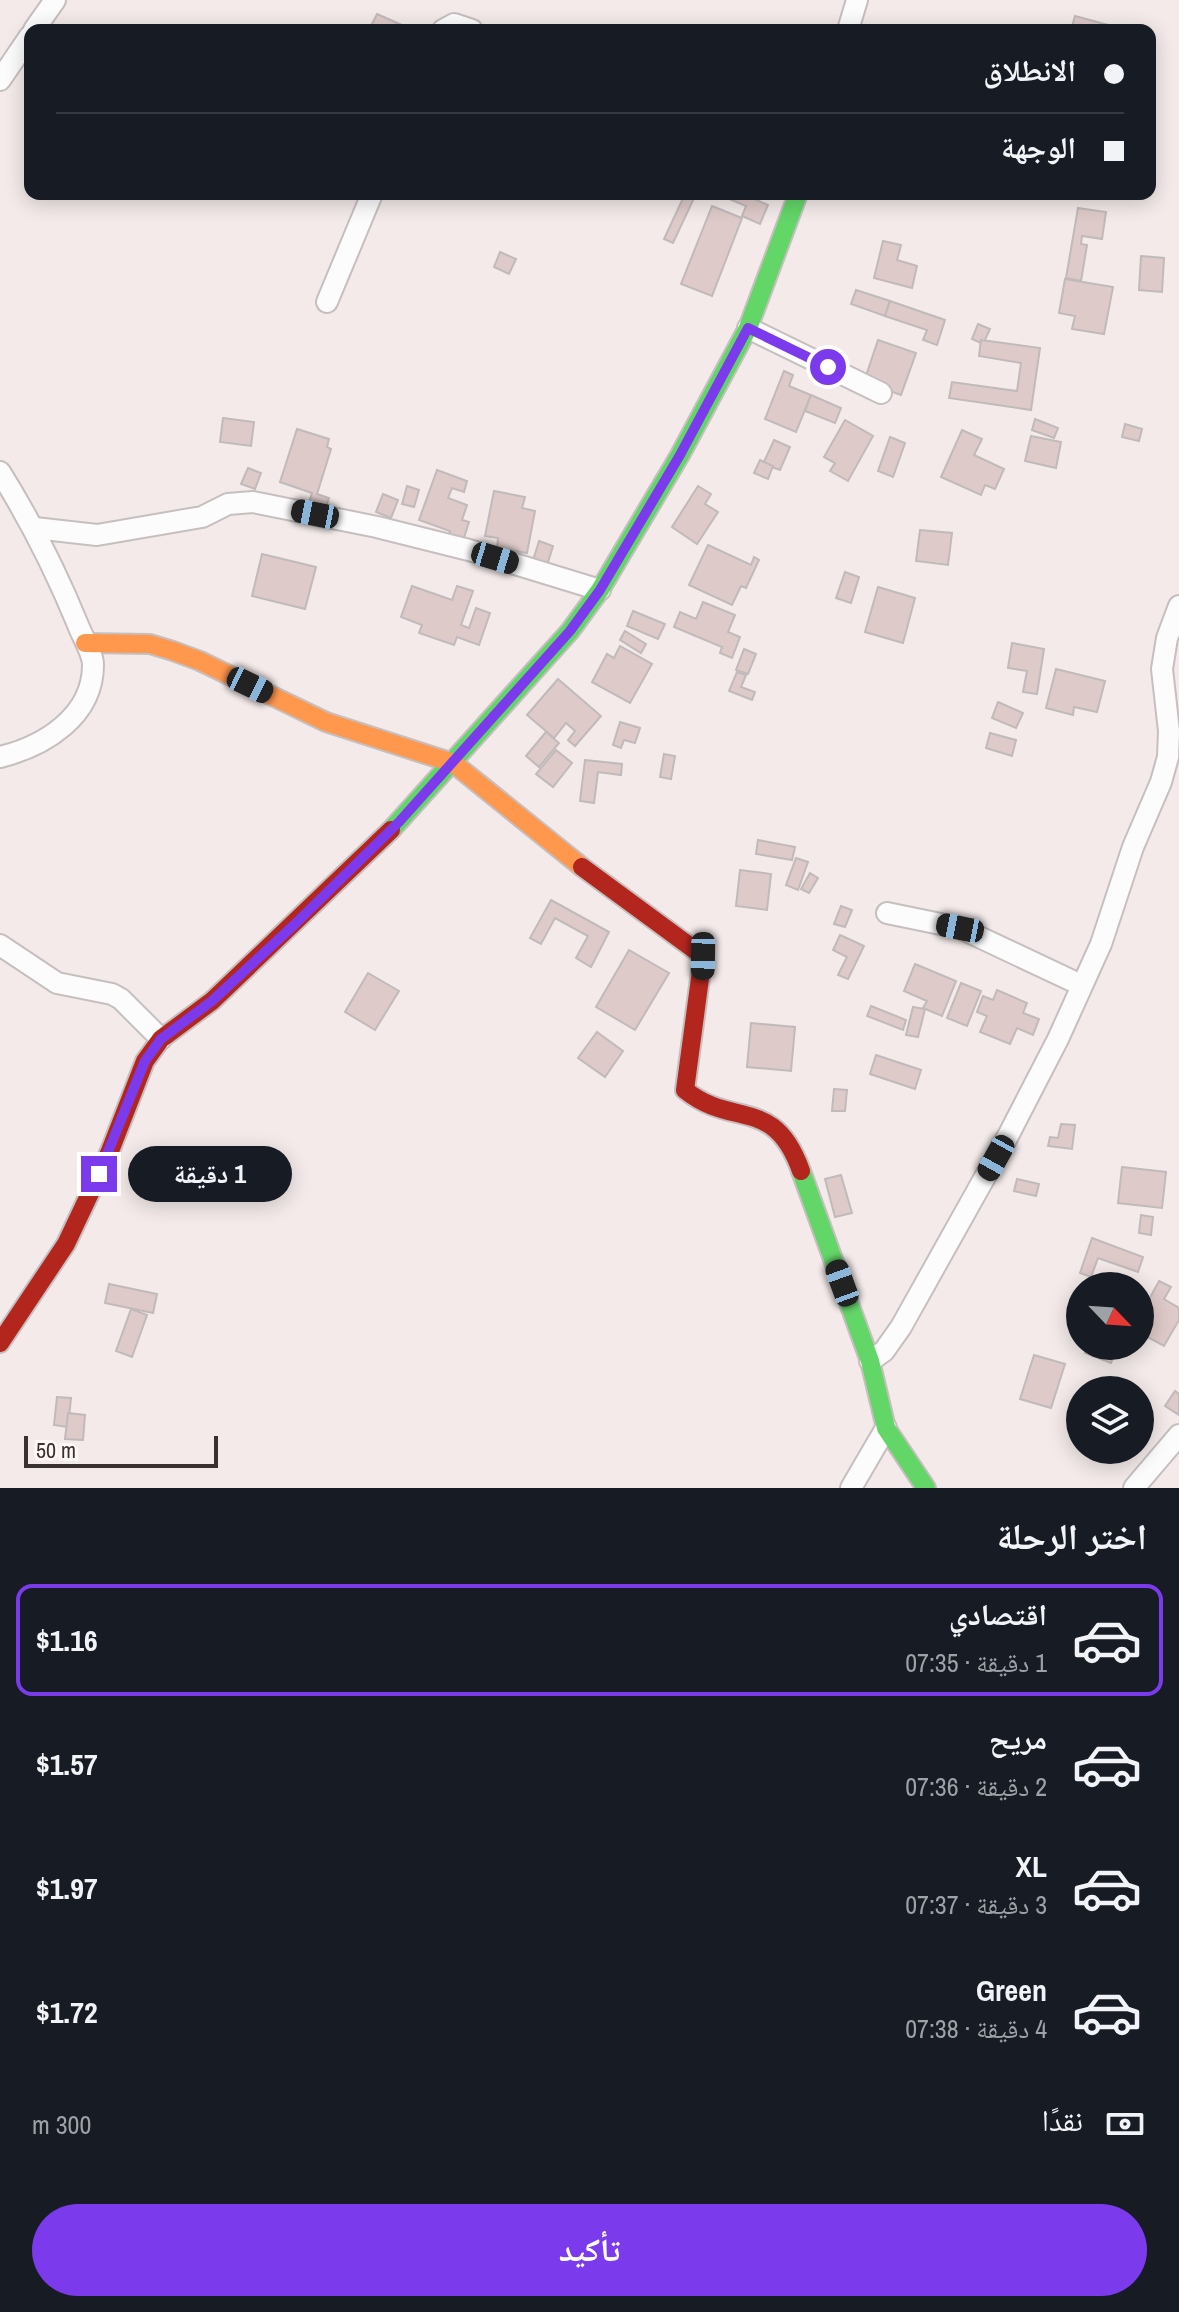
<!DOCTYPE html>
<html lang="ar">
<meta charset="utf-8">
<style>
:root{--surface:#171b24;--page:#20242c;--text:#f1f3f6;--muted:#9ea1a6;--line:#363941;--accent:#7c3aed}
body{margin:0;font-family:"Archivo Narrow","Noto Naskh Arabic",sans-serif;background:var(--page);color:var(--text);direction:rtl;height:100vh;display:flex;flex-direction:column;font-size:30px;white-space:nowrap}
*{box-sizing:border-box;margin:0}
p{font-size:26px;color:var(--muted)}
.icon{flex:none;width:44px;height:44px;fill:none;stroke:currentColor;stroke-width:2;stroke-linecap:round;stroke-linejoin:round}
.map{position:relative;height:1488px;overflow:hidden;direction:ltr}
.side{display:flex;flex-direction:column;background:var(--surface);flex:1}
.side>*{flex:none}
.banner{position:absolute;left:24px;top:24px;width:1132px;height:176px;border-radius:16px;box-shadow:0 4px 20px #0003;direction:rtl;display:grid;align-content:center;height:176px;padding:0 32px;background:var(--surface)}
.needle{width:52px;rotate:115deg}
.tools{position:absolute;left:1066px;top:1272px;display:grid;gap:16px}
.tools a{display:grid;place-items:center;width:88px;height:88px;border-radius:50%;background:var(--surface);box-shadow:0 4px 20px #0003;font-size:40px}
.scale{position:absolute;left:24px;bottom:20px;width:194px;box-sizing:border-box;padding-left:8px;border:4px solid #383130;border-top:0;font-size:22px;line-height:28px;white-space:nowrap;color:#383130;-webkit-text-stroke:6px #fef7f6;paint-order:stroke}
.end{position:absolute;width:36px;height:36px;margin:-18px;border:10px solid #7c3aed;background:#fff;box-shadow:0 0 0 4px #fff}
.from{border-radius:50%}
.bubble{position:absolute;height:56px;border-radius:28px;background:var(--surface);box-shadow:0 4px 20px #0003;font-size:26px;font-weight:700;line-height:56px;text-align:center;direction:rtl}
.car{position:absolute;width:24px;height:48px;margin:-24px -12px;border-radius:10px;box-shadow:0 0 6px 2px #0007;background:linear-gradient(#222 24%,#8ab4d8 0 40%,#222 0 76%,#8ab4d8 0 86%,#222 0)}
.banner b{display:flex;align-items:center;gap:28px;height:76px;font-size:30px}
.banner b+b{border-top:2px solid var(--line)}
.banner i{width:20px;height:20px;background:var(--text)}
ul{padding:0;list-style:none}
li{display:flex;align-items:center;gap:24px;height:112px;margin:0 16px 12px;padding:0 16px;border:4px solid transparent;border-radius:16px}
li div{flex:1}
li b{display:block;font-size:30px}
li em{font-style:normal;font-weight:700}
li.active{border-color:var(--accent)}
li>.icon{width:72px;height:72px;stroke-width:1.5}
h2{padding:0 32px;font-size:36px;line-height:96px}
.pay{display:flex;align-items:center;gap:20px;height:88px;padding:0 32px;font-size:30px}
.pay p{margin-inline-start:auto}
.button{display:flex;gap:16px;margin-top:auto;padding:16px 32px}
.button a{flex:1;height:92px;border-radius:48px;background:var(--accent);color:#fff;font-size:32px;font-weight:700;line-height:92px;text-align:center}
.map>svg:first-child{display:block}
</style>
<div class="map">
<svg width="1179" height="1488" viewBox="0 0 1179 1488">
<rect width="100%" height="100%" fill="#f4eaea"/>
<g fill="#decac9" stroke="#c1baba" stroke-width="2">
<polygon points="377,14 413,30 369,30"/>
<polygon points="1075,16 1112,26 1111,30 1071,30"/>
<polygon points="685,194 695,196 673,243 664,239"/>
<polygon points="729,194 743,194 768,205 760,224 742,216 746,206 727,198"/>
<polygon points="712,206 742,218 712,296 681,284"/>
<polygon points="1078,208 1106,212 1102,239 1082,236 1081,244 1087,245 1081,281 1066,278"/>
<polygon points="883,241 901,245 897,260 917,266 912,288 874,278"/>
<polygon points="500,252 516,259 509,274 494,267"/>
<polygon points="1141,256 1164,258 1162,292 1139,290"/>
<polygon points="1065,279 1113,287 1104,334 1072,329 1075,316 1059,313"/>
<polygon points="856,290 890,301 885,316 851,304"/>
<polygon points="890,301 945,320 937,345 923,340 927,330 885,316"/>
<polygon points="978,324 990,329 983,344 972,339"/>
<polygon points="878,340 916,353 901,395 864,382"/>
<polygon points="981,340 1040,348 1031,410 949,398 952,382 1017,391 1021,363 979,356"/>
<polygon points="784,371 793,375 789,386 811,395 796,432 765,419"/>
<polygon points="811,395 841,408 835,423 805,411"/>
<polygon points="223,418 254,422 251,446 220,442"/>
<polygon points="1035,419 1058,428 1054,438 1032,430"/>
<polygon points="845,420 873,436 848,481 830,471 835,463 824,457"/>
<polygon points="1125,424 1142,429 1139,441 1122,437"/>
<polygon points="297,429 329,439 327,447 331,449 317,494 329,498 322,517 306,512 312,493 280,482"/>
<polygon points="962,430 982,439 974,455 1004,469 995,489 985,485 981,495 941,477"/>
<polygon points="1031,436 1061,442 1056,468 1025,461"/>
<polygon points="890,437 905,443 893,477 878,471"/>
<polygon points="774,440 790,447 780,470 763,464"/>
<polygon points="760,460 773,466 768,479 754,473"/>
<polygon points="248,468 261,473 255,489 241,484"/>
<polygon points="437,470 467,481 464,492 452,488 448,498 467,505 462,520 469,522 462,544 447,539 450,531 419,520"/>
<polygon points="407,486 419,490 414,507 402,504"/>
<polygon points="698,486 711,494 705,504 718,512 697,544 672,527"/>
<polygon points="494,491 525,497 522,508 535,511 527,553 497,548 498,538 485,536"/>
<polygon points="383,494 398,500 391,518 376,512"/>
<polygon points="920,530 952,533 948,565 916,561"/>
<polygon points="539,541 553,546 545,572 531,567"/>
<polygon points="708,545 751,565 754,557 759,560 746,588 741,586 732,605 689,585"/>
<polygon points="262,554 316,567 305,609 252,596"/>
<polygon points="845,572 859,577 851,603 836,598"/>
<polygon points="412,586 452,600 457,586 473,591 461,625 469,628 476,608 490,613 479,645 457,637 454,645 419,633 422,625 401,617"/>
<polygon points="878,587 915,598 903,643 865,632"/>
<polygon points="703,602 735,615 728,632 740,637 732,658 720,653 722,647 674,627 680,612 696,619"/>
<polygon points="633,611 665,624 658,639 627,626"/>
<polygon points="625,631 646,644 641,653 620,640"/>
<polygon points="1012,643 1044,649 1037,694 1023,692 1027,671 1008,668"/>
<polygon points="620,646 652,664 630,703 592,682 607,654 614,658"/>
<polygon points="744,649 756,654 748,674 736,670"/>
<polygon points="1056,669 1105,681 1097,712 1074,707 1073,715 1046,708"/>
<polygon points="737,672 746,675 741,687 755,692 752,700 729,691"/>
<polygon points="558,679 601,716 575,746 568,740 575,731 566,723 554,738 527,715"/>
<polygon points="998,702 1023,713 1016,728 992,718"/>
<polygon points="620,722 640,728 635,743 624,740 621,748 613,745"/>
<polygon points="546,732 559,743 539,767 526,756"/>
<polygon points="990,733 1016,740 1012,756 986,748"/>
<polygon points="556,750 572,763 553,787 536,774"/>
<polygon points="664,754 675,756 671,779 660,777"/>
<polygon points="585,760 622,764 621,775 598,772 594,803 580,801"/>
<polygon points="758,840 795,847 792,860 756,854"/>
<polygon points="796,858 808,862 798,890 786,885"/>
<polygon points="740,870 771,874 767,910 736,906"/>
<polygon points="810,873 818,878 809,893 801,889"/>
<polygon points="551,900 609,932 591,967 576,958 588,936 555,918 541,944 530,938"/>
<polygon points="841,906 852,910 845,927 834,924"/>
<polygon points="840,935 864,946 848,979 838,975 847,957 833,950"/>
<polygon points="629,950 669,973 635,1030 596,1007"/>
<polygon points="915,964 956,981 942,1016 923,1008 927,1001 904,991"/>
<polygon points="368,973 399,991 375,1030 345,1012"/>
<polygon points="961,983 981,991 967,1026 947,1018"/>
<polygon points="997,990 1027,1003 1023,1013 1039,1019 1033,1035 1017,1028 1010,1044 980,1032 987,1016 977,1012 983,996 993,1000"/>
<polygon points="871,1006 906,1020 903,1030 867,1016"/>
<polygon points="913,1007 925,1009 918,1037 906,1035"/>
<polygon points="751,1023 795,1027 791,1071 747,1067"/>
<polygon points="597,1032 623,1051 605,1077 578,1058"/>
<polygon points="876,1055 921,1070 915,1089 870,1074"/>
<polygon points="834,1089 847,1090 845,1111 832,1111"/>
<polygon points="1061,1124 1075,1125 1072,1149 1048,1146 1050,1137 1058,1138"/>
<polygon points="1122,1167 1166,1172 1162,1208 1118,1203"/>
<polygon points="841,1175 852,1213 835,1217 825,1179"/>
<polygon points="1017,1179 1039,1184 1036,1196 1014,1191"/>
<polygon points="1141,1215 1153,1217 1151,1235 1139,1233"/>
<polygon points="1092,1238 1143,1257 1138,1272 1098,1258 1091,1277 1080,1273"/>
<polygon points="1159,1281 1171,1287 1164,1299 1179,1308 1179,1320 1164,1346 1140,1333 1140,1316"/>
<polygon points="109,1284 157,1294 153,1313 105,1303"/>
<polygon points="131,1309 147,1315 132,1357 116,1351"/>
<polygon points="1088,1346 1126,1346 1124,1352 1117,1349 1111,1363 1085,1353"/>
<polygon points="1034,1355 1065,1364 1051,1408 1020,1399"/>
<polygon points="1175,1391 1179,1394 1179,1415 1165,1406"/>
<polygon points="57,1397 71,1398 68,1427 54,1425"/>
<polygon points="68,1413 85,1415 83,1440 65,1439"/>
</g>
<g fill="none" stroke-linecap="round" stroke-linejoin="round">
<g stroke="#c6bfbf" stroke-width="24">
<g id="street">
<polyline points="34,30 55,0"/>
<polyline points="443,30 454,24 472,30"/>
<polyline points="848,30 857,0"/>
<polyline points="0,80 30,36"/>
<polyline points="327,302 372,194"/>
<polyline points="748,328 881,393"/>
<path d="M0 472C32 523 55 569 78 625 82 636 93 653 93 665 93 716 45 746 0 757"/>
<polyline points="35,528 97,535 202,517 228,504 253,502 377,527 469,550 600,590"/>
<polyline points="887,913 960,928 1081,985"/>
<polyline points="0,945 57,983 112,994 121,999 161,1039"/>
<polyline points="870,1361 884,1351 901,1327 1009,1134 1058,1039 1101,944 1133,847 1161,782 1168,757 1169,731 1162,669 1167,638 1179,606"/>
<polyline points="851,1488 886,1428"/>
<polyline points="1134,1488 1179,1435"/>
</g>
</g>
<g stroke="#c6bfbf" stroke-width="22">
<g id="fast">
<polyline points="391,830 570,631 600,590 680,455 748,328 798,194"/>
<polyline points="801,1171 870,1361 886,1428 926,1488"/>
</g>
</g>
<g stroke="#c6bfbf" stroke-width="22">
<polyline id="slow" points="85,643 150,644 173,651 200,661 326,722 453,763 582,867"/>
</g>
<g stroke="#c6bfbf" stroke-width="22">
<g id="jam">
<path d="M582 867 703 956 685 1090C733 1129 774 1095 801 1171"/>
<polyline points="0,1343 66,1244 110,1151 145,1061 161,1039 212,1001 391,830"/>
</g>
</g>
<use href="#street" stroke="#fdfcfc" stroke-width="20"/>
<use href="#fast" stroke="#63d668" stroke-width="18"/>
<use href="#slow" stroke="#ff974d" stroke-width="18"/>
<use href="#jam" stroke="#b3261e" stroke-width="18"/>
</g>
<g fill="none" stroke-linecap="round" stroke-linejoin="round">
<polyline stroke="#7c3aed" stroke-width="10" points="99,1174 145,1061 161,1039 212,1001 294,925 399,822 570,631 600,590 680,455 748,328 828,367"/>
</g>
</svg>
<div class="tools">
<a><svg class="needle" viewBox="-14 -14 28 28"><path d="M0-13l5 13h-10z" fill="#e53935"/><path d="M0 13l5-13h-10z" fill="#9ea1a6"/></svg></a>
<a><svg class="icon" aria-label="layers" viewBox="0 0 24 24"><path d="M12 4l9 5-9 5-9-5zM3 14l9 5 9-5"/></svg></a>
</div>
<div class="scale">50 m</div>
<i class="end from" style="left:828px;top:367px"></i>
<i class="end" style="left:99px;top:1174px"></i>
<div class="bubble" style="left:128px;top:1146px;width:164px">1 دقيقة</div>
<i class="car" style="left:315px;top:514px;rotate:281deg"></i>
<i class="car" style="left:495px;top:558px;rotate:107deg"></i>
<i class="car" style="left:250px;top:685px;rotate:116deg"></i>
<i class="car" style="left:960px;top:928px;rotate:281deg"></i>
<i class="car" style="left:703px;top:956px;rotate:181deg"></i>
<i class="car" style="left:996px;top:1158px;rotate:209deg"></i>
<i class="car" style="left:842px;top:1283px;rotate:340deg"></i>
<div class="banner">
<b><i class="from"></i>الانطلاق</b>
<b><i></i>الوجهة</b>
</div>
</div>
<section class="side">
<h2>اختر الرحلة</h2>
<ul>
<li class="active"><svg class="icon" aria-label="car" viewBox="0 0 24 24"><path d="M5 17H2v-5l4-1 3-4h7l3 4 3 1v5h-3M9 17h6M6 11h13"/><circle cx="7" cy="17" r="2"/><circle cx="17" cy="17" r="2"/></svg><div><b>اقتصادي</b><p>1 دقيقة · 07:35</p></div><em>$1.16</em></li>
<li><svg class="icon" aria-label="car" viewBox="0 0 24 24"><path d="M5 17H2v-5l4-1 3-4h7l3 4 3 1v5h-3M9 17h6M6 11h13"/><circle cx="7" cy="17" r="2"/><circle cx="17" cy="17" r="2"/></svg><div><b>مريح</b><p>2 دقيقة · 07:36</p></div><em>$1.57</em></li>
<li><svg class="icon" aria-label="car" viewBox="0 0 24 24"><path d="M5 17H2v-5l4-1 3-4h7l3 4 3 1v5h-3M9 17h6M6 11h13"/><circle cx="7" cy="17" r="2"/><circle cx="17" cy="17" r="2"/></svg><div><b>XL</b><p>3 دقيقة · 07:37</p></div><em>$1.97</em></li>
<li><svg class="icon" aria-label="car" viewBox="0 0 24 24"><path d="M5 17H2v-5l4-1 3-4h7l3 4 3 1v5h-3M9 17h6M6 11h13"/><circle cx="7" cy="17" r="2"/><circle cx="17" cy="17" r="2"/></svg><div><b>Green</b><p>4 دقيقة · 07:38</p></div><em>$1.72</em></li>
</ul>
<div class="pay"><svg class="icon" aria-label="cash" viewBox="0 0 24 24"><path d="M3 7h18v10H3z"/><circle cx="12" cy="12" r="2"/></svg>نقدًا<p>300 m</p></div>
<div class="button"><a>تأكيد</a></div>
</section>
